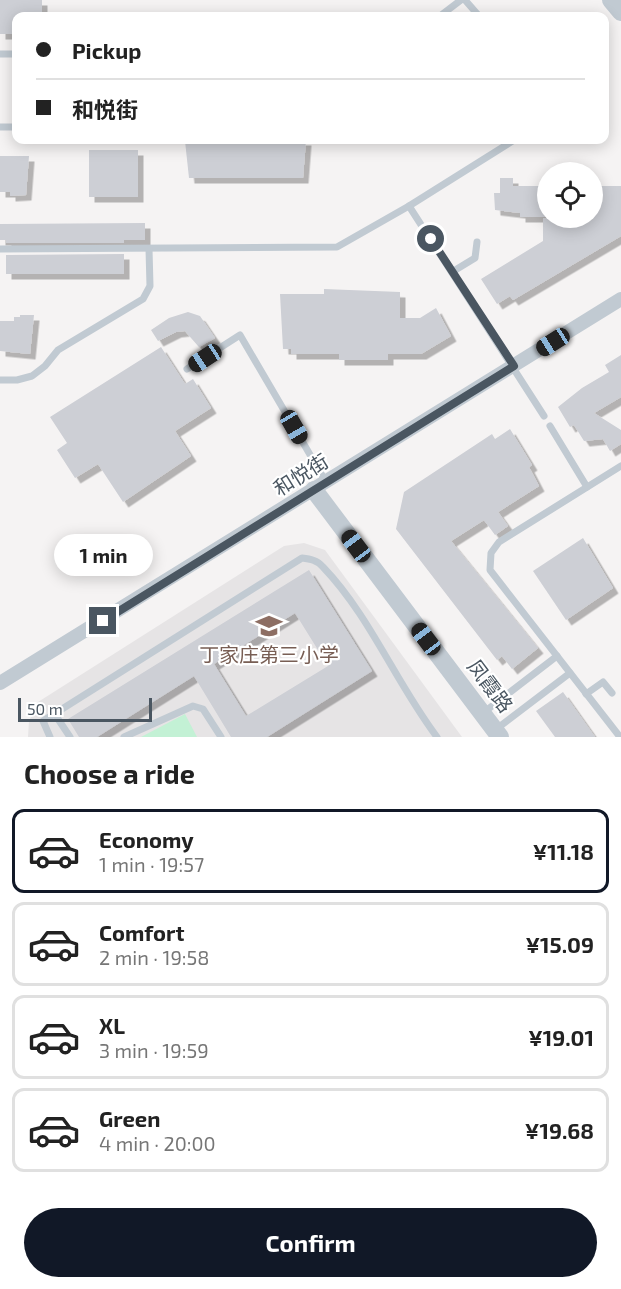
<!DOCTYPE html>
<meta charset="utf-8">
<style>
:root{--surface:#fff;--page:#f6f6f6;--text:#222;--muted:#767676;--line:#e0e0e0;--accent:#111827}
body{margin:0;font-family:"Exo 2","Noto Sans SC",sans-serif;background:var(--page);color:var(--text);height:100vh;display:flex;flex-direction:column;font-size:22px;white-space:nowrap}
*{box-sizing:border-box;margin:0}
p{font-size:20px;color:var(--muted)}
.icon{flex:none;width:33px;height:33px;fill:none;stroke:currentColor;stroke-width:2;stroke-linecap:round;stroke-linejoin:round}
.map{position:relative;height:737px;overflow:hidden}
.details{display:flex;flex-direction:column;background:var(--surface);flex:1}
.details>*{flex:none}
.banner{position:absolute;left:12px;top:12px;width:597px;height:132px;border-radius:12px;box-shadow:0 3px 15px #0003;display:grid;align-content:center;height:132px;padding:0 24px;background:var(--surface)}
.controls{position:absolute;left:537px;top:162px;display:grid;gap:12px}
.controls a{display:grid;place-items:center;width:66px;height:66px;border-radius:50%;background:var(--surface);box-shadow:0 3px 15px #0003;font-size:30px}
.scale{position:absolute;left:18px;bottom:15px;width:134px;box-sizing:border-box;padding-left:6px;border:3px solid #4a5661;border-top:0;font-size:16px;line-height:21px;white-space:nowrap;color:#4a5661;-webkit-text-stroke:4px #fff;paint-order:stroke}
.end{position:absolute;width:27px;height:27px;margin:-14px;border:8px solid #4a5661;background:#fff;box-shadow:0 0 0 3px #fff}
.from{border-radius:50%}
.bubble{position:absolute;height:42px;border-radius:21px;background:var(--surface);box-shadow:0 3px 15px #0003;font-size:20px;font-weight:700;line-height:42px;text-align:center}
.car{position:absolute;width:18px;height:36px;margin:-18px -9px;border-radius:8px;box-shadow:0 0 4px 2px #0007;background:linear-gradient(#222 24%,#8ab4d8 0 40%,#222 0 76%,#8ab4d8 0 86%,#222 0)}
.banner b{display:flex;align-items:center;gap:21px;height:57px;font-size:22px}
.banner b+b{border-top:2px solid var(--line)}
.banner i{width:15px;height:15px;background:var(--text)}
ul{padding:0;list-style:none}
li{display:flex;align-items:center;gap:18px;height:84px;margin:0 12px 9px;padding:0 12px;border:3px solid var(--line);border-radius:12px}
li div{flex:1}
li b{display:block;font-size:22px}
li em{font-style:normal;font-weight:700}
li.active{border-color:var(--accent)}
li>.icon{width:54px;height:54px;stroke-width:1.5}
h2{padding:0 24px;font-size:27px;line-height:72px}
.action{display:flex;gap:12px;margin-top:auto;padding:12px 24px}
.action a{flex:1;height:69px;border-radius:36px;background:var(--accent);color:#fff;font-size:24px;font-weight:700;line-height:69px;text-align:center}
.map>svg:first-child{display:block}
</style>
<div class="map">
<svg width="621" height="737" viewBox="0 0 621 737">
<defs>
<filter id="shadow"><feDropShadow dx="5.5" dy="5.5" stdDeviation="0" flood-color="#0004"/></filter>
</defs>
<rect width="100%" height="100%" fill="#f5f3f3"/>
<polygon fill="#e6e4e5" points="304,543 325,550 462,737 28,737 29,721 38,702 284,546"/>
<polygon fill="#c3f1d5" points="185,714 197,737 141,737"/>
<g fill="#cdcfd5" fill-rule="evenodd" filter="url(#shadow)">
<polygon points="0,0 42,0 42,14 16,16 16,34 0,34"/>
<polygon points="219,140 306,140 303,178 189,178 185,141"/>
<rect x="89" y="150" width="49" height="47"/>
<polygon points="0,156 29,156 26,195 10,196 10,192 0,192"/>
<polygon points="500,178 513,178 513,186 548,186 548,217 520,217 520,213 495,210 494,193 500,193"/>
<polygon points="592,186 621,186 621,236 513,300 510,296 497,304 481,279 543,241 543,218 592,218"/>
<polygon points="145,223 145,240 124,240 124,243 6,243 6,240 0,240 0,224"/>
<polygon points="124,254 124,274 6,274 6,255"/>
<polygon points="324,289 400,292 400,318 420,318 436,308 451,336 421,354 388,354 388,360 339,360 339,354 291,354 291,349 283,349 280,294 324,294"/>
<polygon points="188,312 200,316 215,338 199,347 185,331 176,332 158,341 151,330 169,318"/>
<polygon points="20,315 34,315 30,354 0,351 0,321 14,321 14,317 20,317"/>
<polygon points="161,347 185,384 193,379 211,408 175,431 191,456 123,502 98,464 75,478 57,450 67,443 50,417"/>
<polygon points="621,355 621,397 594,413 621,430 621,444 610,451 603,439 584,441 574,425 570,427 558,407 582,388 609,372 605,365"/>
<polygon points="510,429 532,465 529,467 539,486 498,512 508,526 495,535 484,520 451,541 538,648 512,669 502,656 497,660 396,529 404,492 492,434 495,439"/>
<polygon points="583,538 613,588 566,620 533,571"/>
<path d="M309 570 372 671 267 737H231L194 676 97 737H79L68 719ZM295 613 328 666 246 716 214 664Z"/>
<polygon points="563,692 595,737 555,737 536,711"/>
</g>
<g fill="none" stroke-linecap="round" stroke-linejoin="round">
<g stroke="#c1cad2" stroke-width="7">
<polyline points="465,0 479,16"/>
<polyline points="440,16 461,0"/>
<polyline points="0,54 16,54"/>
<polyline points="0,127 16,127"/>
<polyline points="409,206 544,416"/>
<polyline points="0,249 337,247 409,206 514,140"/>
<polyline points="452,272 475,258 477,242"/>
<polyline points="187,369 240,335 326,482"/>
<polyline points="0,380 17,380 32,376 45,366 58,350 143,299 150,286 149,249"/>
<polyline points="550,426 587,487"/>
<polyline points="586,694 603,682 612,693"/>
<polyline points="54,713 70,737"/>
<polyline points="483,713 557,656"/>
<polyline points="495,730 570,673"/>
<path d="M50 737 43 721 302 558C310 559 317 560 323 567 370 616 396 683 437 737"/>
<polyline points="124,737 193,706 203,709 221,737"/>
<polyline points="620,737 490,570 491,553 499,542 621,466"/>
</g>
<polyline stroke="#c1cad2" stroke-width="14" points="0,683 621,299"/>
<g stroke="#c1cad2" stroke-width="18">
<polyline points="611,0 621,12"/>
<polyline points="314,490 500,737"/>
</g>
</g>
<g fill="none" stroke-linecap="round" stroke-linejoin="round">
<polyline stroke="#4a5661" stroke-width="8" points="103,621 514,366 431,239"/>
</g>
<defs>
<g id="school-bare" transform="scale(2.07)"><path d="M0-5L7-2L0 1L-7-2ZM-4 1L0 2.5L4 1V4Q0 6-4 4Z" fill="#8d6e63" stroke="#fff" stroke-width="2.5" paint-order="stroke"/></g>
</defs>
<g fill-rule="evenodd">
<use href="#school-bare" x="269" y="626"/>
</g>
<g text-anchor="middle" stroke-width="4.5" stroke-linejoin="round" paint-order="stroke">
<g font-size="20" fill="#4a5661" stroke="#fff">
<text transform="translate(301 475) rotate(-32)" y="7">和悦街</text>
<text transform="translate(490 686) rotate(53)" y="7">凤霞路</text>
</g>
<g font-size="20" fill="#785e54" stroke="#fff">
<text x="269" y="662">丁家庄第三小学</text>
</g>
</g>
</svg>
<div class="controls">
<a><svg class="icon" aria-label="locate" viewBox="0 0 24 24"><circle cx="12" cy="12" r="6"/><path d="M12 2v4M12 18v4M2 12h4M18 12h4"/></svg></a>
</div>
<div class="scale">50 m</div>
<i class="end from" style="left:431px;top:239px"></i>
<i class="end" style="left:103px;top:621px"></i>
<div class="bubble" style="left:54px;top:534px;width:99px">1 min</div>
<i class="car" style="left:553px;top:342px;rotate:238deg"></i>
<i class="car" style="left:205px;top:358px;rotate:237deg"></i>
<i class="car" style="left:294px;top:427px;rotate:150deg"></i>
<i class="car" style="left:356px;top:546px;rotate:323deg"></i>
<i class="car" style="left:426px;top:639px;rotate:323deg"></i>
<div class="banner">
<b><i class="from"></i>Pickup</b>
<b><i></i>和悦街</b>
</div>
</div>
<section class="details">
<h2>Choose a ride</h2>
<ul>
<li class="active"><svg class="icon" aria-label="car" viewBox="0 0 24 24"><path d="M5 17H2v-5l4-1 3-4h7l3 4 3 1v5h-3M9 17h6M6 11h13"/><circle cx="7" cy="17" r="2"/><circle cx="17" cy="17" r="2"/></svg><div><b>Economy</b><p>1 min · 19:57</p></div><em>¥11.18</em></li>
<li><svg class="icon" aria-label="car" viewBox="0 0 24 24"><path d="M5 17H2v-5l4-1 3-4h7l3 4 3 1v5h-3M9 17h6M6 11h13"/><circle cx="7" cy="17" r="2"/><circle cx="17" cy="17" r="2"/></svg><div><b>Comfort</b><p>2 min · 19:58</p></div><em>¥15.09</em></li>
<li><svg class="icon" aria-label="car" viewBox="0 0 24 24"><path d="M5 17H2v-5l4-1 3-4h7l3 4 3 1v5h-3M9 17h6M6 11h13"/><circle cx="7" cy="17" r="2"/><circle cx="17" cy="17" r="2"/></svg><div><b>XL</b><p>3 min · 19:59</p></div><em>¥19.01</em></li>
<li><svg class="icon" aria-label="car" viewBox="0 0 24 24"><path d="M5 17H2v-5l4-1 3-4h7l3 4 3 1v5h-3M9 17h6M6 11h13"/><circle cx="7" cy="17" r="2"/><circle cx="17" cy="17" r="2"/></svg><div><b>Green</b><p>4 min · 20:00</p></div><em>¥19.68</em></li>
</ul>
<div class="action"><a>Confirm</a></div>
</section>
